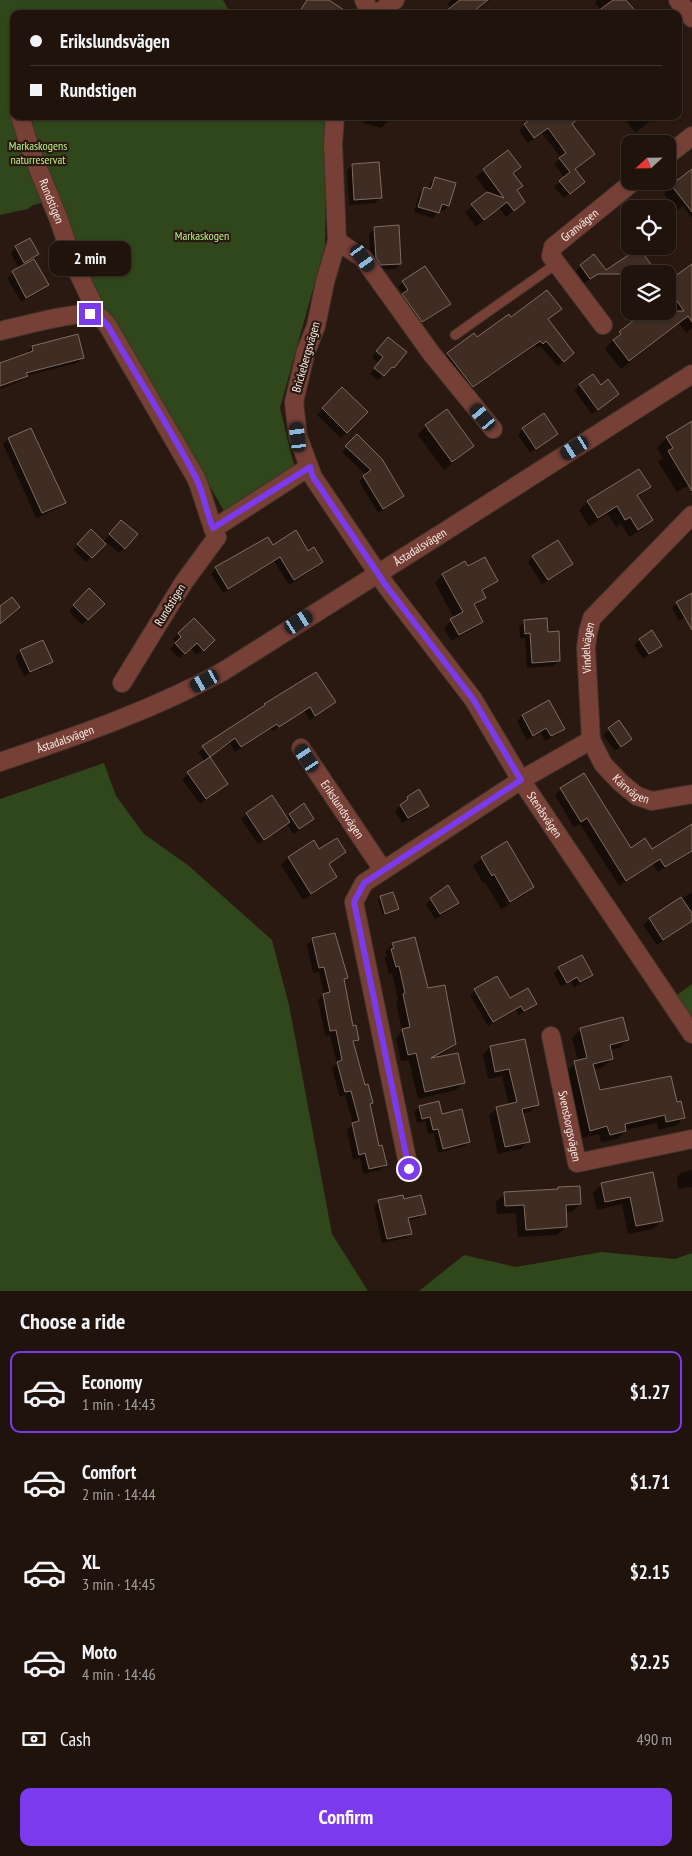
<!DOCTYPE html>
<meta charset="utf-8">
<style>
:root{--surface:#20130c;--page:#281c15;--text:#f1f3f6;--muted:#a29e9d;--line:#3d322d;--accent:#7c3aed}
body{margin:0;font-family:"PT Sans Narrow",sans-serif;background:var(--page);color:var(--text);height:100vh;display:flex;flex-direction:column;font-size:19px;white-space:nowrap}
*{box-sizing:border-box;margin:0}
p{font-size:16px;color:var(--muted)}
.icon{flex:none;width:28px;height:28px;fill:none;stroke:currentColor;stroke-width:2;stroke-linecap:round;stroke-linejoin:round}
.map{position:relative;height:1291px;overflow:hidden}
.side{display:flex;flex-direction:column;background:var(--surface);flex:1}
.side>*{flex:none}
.banner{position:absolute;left:10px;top:10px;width:672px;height:110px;border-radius:10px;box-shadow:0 1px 4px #0004,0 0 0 1px var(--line);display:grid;align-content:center;height:110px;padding:0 20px;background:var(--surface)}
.needle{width:32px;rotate:248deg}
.tools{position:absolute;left:621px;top:135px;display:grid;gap:10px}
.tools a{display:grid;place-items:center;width:55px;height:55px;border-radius:10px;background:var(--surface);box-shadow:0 1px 4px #0004,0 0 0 1px var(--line);font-size:25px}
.end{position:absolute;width:22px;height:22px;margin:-11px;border:6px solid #7c3aed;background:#fff;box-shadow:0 0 0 2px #fff}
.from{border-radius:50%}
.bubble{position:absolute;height:35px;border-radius:10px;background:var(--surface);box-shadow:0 1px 4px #0004,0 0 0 1px var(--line);font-size:16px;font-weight:700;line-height:35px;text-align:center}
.car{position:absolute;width:15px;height:30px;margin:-15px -8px;border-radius:6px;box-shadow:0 0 4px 1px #0007;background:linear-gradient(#222 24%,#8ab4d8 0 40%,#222 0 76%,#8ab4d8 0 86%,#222 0)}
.banner b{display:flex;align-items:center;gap:18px;height:48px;font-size:19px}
.banner b+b{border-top:1px solid var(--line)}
.banner i{width:12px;height:12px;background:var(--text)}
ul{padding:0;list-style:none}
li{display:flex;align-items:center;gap:15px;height:82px;margin:0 10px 8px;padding:0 10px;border:2px solid transparent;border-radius:10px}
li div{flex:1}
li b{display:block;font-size:19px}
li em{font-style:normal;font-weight:700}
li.active{border-color:var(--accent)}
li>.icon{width:45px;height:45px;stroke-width:1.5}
h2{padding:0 20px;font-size:22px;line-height:60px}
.pay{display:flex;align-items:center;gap:12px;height:55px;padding:0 20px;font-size:19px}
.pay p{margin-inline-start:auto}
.primary-button{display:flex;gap:10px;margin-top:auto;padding:10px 20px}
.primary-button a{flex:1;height:58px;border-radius:10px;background:var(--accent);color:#fff;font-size:20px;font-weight:700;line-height:58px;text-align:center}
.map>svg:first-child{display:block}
</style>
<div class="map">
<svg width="692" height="1291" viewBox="0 0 692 1291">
<rect width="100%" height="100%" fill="#2a1910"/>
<g fill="#30461b">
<polygon points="0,0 223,0 231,14 14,14 14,116 327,116 325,246 280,408 294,465 226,514 42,203 33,205 28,209 0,215"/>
<polygon points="104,763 116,796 144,834 189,866 272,940 289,1005 332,1234 368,1291 0,1291 0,799"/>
<polygon points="692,984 692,1025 673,998"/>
<polygon points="601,1252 675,1259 692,1253 692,1291 419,1291 464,1255 516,1267"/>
</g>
<g fill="#0007">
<polygon points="451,0 490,0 471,14 444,14 451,9 447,4"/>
<polygon points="597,0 630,0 627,2 601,10 595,3"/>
<polygon points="366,116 388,116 387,122 381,128 364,123"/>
<polygon points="566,116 578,187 564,198 554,187 565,178 554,164 561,158 542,133 528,143 519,131 525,125"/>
<polygon points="623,116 647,116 650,121 635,133"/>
<polygon points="508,152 519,167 512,174 521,186 516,191 524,202 506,217 499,208 476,227 465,212 488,193 476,177 483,171 507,203 509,202"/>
<polygon points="352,165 381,197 375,203 349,205 347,170"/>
<polygon points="435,178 448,206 443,211 439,210 433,218 414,212 419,194 425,189 428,190 430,184"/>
<polygon points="692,179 692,218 683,206 676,211 664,194 672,186"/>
<polygon points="375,228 400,263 395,269 375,270 371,264 369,234"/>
<polygon points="16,247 37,254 33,259 47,285 42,290 21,302 7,278 19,269 11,253"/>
<polygon points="581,266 598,274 584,283 576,271"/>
<polygon points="690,267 692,270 692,328 686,333 679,323 621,369 605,349 620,333 668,311 668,283"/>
<polygon points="614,268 630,274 630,283 629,281 625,284"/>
<polygon points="403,282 450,304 445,308 417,326 398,299 403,294 398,287"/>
<polygon points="555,314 547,320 568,358 558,366 540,346 537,348 535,346 467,392 442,359 474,335 476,338 511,319"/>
<polygon points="383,344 393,367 378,380 370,374 379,363 372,357"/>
<polygon points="32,347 83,358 77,363 26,376 21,381 0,389 0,364 28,354 27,352"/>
<polygon points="580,385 612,399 592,414 574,390"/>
<polygon points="342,389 366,412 341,438 317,415"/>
<polygon points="689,425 692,430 692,483 677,492 658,462 663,458 657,448 666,438"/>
<polygon points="426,426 473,446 444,470 418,435"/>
<polygon points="523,429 556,433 530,453 518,435"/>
<polygon points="357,436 403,496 378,513 359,481 366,475 342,452"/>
<polygon points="9,439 64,503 59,508 36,518 3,444"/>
<polygon points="649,487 637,498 651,520 643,529 629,537 621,524 616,527 608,514 589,526 579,510 588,502"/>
<polygon points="116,527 124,548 119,553 106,542 86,562 73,550 91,531 103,542"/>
<polygon points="272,546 308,553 322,562 317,567 289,585 274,561 223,593 211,574 216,568"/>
<polygon points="533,557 571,564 566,570 542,584 528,562"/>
<polygon points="465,563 468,568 497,581 482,592 485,597 474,607 482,621 474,629 451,641 444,628 454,618 435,583 442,575"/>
<polygon points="89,590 103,604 82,625 69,611"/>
<polygon points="692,594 692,614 679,621 672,608 677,603"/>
<polygon points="194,620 213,640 197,655 190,648 179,658 170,649 176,643 173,639"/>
<polygon points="525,621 559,661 553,666 527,668 525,638 520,638 519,627"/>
<polygon points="640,640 661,646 643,659 634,645"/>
<polygon points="21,651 51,661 46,667 24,676 15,657"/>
<polygon points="316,674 334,702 310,720 304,711 273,731 271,729 235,752 230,743 209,758 226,784 200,804 182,779 205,762 198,752 265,705"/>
<polygon points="549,701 563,728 558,734 545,741 541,733 527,740 517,721 522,716"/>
<polygon points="619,722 631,739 615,751 603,735"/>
<polygon points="561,789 630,849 652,851 684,830 692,823 692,852 658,872 653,864 619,886 580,824 574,828 555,795"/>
<polygon points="407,798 427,806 422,811 402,823 395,811"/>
<polygon points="247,814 286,818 289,814 313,819 293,834 287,824 258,844 241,819"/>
<polygon points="313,842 319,851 345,852 328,865 336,877 328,884 303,900 281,865 288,858"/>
<polygon points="482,858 533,887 524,895 501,909 485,882 483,883 473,866"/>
<polygon points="692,892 692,921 657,945 643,925 650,919"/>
<polygon points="381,898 397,909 383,915 378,900"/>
<polygon points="431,899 457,903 452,908 435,919 426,904"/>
<polygon points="313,939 346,978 343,981 352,1027 358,1040 353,1044 378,1147 386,1164 380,1170 363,1174 360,1158 353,1160 347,1130 353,1124 345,1095 340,1097 332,1068 337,1064 330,1035 325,1036 318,1000 324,994 319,972 313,973 307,945"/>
<polygon points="393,944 428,990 455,1043 447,1051 435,1058 464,1082 456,1090 418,1099 409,1060 401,1061 396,1038 402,1031 396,1002 398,1000 392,973 389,974 385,958 387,956 385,952"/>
<polygon points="559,968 591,975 586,981 574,987 571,982 561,987 554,973"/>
<polygon points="475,990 509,1000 535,1003 519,1015 516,1010 488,1026 470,995"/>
<polygon points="580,1030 627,1040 619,1048 610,1050 612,1059 603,1067 593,1070 599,1092 676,1103 684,1118 675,1126 658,1130 657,1123 626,1130 617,1139 601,1142 599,1134 582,1138 567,1070 578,1061 572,1038"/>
<polygon points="524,1040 538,1105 530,1112 522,1114 528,1141 521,1149 498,1154 489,1115 497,1108 509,1105 502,1076 488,1079 483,1055 490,1047"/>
<polygon points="438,1103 441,1116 469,1141 464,1146 438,1153 434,1133 428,1134 425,1121 417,1123 414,1112 419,1107"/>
<polygon points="692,1170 692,1187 678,1189 677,1177 682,1172"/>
<polygon points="652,1174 662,1220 653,1229 628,1234 622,1204 597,1210 593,1193 601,1185"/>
<polygon points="558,1188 580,1204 571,1212 565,1213 566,1227 557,1235 518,1237 516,1213 497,1214 496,1202 505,1194 556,1190"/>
<polygon points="403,1200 424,1214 419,1218 408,1221 410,1233 406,1238 382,1243 374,1206 379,1201"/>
</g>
<g fill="#3f2c23" stroke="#816c61">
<polygon points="307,0 329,0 350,14 298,14"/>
<polygon points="460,0 488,0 470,14 442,14"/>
<polygon points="613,0 626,0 638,14 594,14"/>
<polygon points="535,116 582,116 572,124 595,154 575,169 585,182 570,194 559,181 570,172 559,158 566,153 548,128 534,138 524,124"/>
<polygon points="508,150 521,167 513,173 523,186 517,190 525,202 514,211 507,202 484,220 471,204 487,192 504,198 483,169"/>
<polygon points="379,162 382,198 354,200 352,164"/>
<polygon points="692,169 692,212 671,185"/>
<polygon points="435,177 456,183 449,206 442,204 439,213 418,207 424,187 431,189"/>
<polygon points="399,225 401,264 381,265 376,258 374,227"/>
<polygon points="30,238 39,254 24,263 15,246"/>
<polygon points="639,248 658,274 598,274 590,279 580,265 594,254 606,270"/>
<polygon points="34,259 49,285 26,298 12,271"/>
<polygon points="692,264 692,322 688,316 629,361 613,340 621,334 619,332 645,311 684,311 668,288 668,281"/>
<polygon points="425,266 451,304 422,322 402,294 408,290 402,281"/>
<polygon points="547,290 562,309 548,319 574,353 564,362 546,341 543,344 540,341 473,387 447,353 474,333 477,337 509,314 511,317"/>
<polygon points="78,334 84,358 26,373 28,376 0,386 0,363 33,351 32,346"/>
<polygon points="388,337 407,352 394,368 392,367 384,376 374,368 383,357 376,351"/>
<polygon points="593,374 601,385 608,379 619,394 598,410 579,384"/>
<polygon points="342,387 368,412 347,433 322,408"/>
<polygon points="447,409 474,446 452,462 425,425"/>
<polygon points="544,413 558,434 536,449 522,428"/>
<polygon points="692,421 692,491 668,451 673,448 666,437"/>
<polygon points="31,428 66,503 42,513 8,438"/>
<polygon points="357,434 382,459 404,496 383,509 363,476 371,470 345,446"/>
<polygon points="639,469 651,487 637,495 653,520 638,530 630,517 625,520 617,506 598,518 587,501"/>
<polygon points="121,520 138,534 125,549 109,534"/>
<polygon points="91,529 106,544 92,558 77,544"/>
<polygon points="296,530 308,551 314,547 323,562 294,580 280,557 228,589 215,567 268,537 273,545"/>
<polygon points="558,540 573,564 548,580 532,556"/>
<polygon points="485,557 498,581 482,590 486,598 474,604 483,622 459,635 450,619 463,612 442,574 465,561 468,566"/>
<polygon points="89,588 105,604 88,620 73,605"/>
<polygon points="692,593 692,630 676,602"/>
<polygon points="12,597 20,607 0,624 0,606"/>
<polygon points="194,618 215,640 204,651 197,643 185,654 175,643 181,637 178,633"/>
<polygon points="547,618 548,632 559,631 560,661 532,663 530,633 525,634 524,620"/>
<polygon points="652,630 662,646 649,654 639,639"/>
<polygon points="43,640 53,662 30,672 20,650"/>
<polygon points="316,672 336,702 315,716 310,707 279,727 277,724 241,747 235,738 210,757 202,746 265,705 264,704"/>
<polygon points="549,700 565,729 551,736 546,728 533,736 522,715"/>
<polygon points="619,720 632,739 621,747 608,728"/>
<polygon points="210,757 228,784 206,799 187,772"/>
<polygon points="584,773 631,848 645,838 652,849 692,824 692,851 665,867 660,859 626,881 587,818 581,822 560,788"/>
<polygon points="419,789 429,806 408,818 400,805 408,799 407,797"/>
<polygon points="272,795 290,822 264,840 246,813"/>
<polygon points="304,803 314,819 299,829 289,814"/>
<polygon points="337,838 346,852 329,864 337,877 311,894 288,857 314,840 319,849"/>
<polygon points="507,841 534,887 510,902 494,874 492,876 481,857"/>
<polygon points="448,885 459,903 440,914 430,898"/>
<polygon points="393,892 399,909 385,914 380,896"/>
<polygon points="681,897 692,913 692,921 663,940 649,918"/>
<polygon points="335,933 348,978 344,979 353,1026 356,1025 359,1040 353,1041 365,1085 368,1084 373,1103 370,1104 379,1146 382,1145 387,1165 369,1169 365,1153 359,1155 352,1123 359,1121 351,1091 345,1092 337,1062 342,1060 336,1030 330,1031 323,994 330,992 324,967 319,968 312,938"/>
<polygon points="415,937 428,988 445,985 456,1044 431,1058 458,1053 465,1083 425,1092 416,1053 408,1055 402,1029 410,1027 403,994 405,993 399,966 396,967 391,949 394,948 392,943"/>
<polygon points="582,955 593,975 580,982 577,977 567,983 558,967"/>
<polygon points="497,976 510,998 528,988 537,1004 524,1011 521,1006 493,1022 474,989"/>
<polygon points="623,1017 629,1040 610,1045 613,1059 593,1064 600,1090 671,1076 677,1102 681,1101 685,1118 666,1122 665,1115 625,1124 626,1131 610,1135 607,1126 590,1131 574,1061 587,1058 580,1028"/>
<polygon points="525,1039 539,1105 522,1109 530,1142 505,1147 496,1107 517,1102 509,1069 495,1072 490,1046"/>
<polygon points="439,1101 442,1114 462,1109 470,1142 443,1149 438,1129 433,1130 430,1117 422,1119 419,1106"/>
<polygon points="653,1172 663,1221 636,1226 630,1197 605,1202 601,1183"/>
<polygon points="580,1186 581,1204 566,1205 567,1227 526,1230 524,1205 505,1206 504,1192 558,1189 558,1187"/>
<polygon points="403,1195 404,1199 421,1195 426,1214 408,1218 412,1234 387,1239 378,1200"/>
</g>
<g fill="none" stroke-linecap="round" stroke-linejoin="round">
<g stroke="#43332a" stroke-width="11">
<polyline id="lane" points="455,335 556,264"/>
</g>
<g stroke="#43332a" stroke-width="20">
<g id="street">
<polyline points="364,0 371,14"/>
<polyline points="678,0 692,18"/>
<polyline points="377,14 395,0"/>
<path id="s1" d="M20 116 31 151 59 220 73 262 92 302 90 313"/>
<path id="s2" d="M335 116 333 144 337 241 325 282 316 326 306 351 294 402 298 437 313 477 387 587 473 699 521 780 692 1034"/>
<polyline points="668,155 692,136"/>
<polyline points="337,241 363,258 431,353 493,429"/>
<path id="s3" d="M603 325 551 256 553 247 634 181"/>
<path d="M0 331C18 327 83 309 97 315 101 317 105 322 108 326L196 478C204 497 208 518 217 537L184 582 122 683"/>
<polyline points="213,529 309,467"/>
<path id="s4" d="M591 740 603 764 621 783 637 796 652 801 692 794"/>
<path id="s5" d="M301 748 383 870"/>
<path id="s6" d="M0 762C76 736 151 711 222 672L444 532 692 374"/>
<path id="s7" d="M551 1036 577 1163 692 1139"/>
<path id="s8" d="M409 1169 354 902 364 883 521 780 591 740 586 648 588 632 592 618 692 515"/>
</g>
</g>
<use href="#lane" stroke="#774037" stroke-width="9"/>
<use href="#street" stroke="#774037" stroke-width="18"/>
</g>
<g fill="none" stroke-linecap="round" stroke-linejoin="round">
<path stroke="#7c3aed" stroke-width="6" d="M90 314 99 316 108 326C137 377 169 426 196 478 204 494 206 512 213 528L310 467 313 477 387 587 473 699 521 780 364 883 354 902 409 1169"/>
</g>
<g text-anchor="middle" stroke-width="4.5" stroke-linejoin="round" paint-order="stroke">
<g font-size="12" fill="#b9f089" stroke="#2a1910">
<text x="38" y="150">Markaskogens<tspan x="38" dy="14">naturreservat</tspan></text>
<text x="202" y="240">Markaskogen</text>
</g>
<g font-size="12" fill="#fbeee8" stroke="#2a1910">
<text dy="4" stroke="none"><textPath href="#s1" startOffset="91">Rundstigen</textPath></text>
<text dy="4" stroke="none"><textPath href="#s3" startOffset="130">Granvägen</textPath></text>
<text transform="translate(306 357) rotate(-74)" y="4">Brickebergsvägen</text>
<text dy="4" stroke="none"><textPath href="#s6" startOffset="474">Åstadalsvägen</textPath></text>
<text transform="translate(170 605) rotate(-58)" y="4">Rundstigen</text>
<text dy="4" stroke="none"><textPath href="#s8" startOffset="655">Vindelvägen</textPath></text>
<text dy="4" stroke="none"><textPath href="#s6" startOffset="69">Åstadalsvägen</textPath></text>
<text dy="4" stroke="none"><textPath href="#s4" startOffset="65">Kärrvägen</textPath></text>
<text dy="4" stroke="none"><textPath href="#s5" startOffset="74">Erikslundsvägen</textPath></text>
<text dy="4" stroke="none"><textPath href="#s2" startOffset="780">Stenåsvägen</textPath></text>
<text dy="4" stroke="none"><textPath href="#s7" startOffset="92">Svensborgsvägen</textPath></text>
</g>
</g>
</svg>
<div class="tools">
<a><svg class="needle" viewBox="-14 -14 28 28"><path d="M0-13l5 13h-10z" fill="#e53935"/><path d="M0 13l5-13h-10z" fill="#a29e9d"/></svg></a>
<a><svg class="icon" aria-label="locate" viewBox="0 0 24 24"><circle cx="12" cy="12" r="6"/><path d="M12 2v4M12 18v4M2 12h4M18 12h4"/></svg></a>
<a><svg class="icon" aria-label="layers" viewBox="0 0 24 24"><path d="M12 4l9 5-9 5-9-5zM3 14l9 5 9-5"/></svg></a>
</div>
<i class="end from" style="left:409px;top:1169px"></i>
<i class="end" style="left:90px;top:314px"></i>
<div class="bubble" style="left:49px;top:241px;width:82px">2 min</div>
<i class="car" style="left:363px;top:258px;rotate:144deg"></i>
<i class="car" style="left:483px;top:417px;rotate:320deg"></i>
<i class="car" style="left:298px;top:437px;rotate:353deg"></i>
<i class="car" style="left:575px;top:448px;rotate:238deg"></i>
<i class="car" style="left:299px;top:622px;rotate:58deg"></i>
<i class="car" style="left:205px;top:681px;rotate:241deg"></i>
<i class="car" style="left:307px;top:758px;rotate:326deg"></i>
<div class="banner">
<b><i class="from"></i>Erikslundsvägen</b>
<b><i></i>Rundstigen</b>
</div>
</div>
<section class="side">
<h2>Choose a ride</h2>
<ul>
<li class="active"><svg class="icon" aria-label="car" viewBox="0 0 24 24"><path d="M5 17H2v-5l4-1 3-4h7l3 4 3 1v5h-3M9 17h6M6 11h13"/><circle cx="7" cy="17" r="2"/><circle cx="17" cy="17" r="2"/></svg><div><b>Economy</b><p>1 min · 14:43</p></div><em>$1.27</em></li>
<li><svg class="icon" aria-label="car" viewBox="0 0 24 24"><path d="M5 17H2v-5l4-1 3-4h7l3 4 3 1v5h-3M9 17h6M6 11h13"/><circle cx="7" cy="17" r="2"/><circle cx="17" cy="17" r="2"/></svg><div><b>Comfort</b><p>2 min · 14:44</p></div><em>$1.71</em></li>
<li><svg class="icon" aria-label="car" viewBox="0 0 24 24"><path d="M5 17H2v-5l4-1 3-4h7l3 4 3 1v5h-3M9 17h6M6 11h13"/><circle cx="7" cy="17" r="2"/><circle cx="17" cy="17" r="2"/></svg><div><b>XL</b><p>3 min · 14:45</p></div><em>$2.15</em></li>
<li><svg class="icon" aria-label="car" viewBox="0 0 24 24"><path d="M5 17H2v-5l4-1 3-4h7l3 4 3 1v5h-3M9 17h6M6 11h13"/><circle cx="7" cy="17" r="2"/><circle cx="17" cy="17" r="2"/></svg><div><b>Moto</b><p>4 min · 14:46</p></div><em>$2.25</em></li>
</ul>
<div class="pay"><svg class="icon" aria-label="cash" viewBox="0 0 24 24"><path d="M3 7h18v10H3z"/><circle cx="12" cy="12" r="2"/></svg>Cash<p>490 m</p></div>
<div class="primary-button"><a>Confirm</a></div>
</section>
